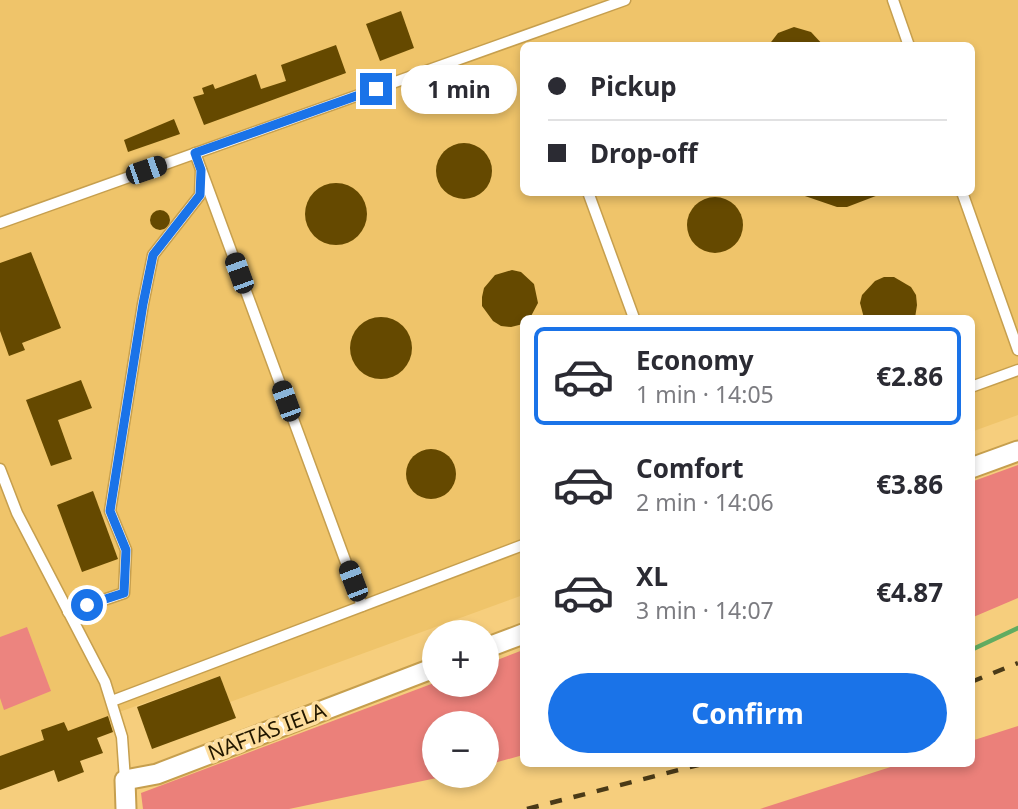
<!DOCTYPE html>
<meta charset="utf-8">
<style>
:root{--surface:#fff;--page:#f7f7f7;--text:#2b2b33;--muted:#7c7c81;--line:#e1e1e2;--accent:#1a73e8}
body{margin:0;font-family:"Noto Sans",sans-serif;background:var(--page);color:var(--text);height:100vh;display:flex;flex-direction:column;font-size:26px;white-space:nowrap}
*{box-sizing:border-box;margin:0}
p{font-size:23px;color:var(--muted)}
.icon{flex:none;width:38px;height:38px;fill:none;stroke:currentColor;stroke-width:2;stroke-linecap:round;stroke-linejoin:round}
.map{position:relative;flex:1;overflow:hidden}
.drawer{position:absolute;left:520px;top:315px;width:455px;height:452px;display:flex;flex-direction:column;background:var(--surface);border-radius:10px;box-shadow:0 4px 10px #0003}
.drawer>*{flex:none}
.top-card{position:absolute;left:520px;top:42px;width:455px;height:154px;border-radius:10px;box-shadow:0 4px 10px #0003;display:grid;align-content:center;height:154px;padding:0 28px;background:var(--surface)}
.tools{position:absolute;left:422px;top:620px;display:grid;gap:14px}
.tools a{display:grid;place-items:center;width:77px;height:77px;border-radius:50%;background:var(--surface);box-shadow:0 4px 10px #0003;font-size:35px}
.end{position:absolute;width:32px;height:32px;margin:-16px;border:9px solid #1a73e8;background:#fff;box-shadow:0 0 0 4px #fff}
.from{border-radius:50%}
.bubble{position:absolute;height:49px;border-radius:24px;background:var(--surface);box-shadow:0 4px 10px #0003;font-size:23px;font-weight:700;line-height:49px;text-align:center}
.car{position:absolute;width:21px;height:42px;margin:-21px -10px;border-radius:9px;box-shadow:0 0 5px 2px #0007;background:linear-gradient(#222 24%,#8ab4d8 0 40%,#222 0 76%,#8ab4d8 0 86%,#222 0)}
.top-card b{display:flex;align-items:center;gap:24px;height:66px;font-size:26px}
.top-card b+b{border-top:2px solid var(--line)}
.top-card i{width:18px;height:18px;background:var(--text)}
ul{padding:12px 0 0;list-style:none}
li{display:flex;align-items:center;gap:21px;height:98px;margin:0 14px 10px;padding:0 14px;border:4px solid transparent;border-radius:10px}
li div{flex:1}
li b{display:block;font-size:26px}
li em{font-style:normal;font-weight:700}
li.current{border-color:var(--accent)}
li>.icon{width:63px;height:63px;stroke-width:1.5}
.button{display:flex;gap:14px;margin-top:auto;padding:14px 28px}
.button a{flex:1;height:80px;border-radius:42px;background:var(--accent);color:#fff;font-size:28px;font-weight:700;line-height:80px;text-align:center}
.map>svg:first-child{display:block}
</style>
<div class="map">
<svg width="1018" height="809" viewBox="0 0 1018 809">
<rect width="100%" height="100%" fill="#f6ce7d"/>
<path fill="#efc46a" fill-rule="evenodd" d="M0 0H1018V415L971 432V318H523V595L230 702 220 676 108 716 0 773ZM523 46H971V192H523Z"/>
<polygon fill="#ec847f" points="27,627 51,691 4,710 0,698 0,637"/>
<g fill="#eb807a">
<polygon points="1018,465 1018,598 971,618 971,482"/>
<polygon points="523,650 523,755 487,765 486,723 434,723 434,775 451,775 289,809 143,809 141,793 434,683 486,684 487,664"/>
<polygon points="1018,726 1018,809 760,809 903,763 971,763 971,741"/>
</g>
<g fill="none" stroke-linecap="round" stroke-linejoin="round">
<g stroke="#61ac61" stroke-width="4.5">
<polyline points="971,650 1018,628"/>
<polyline points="595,764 599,763"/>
</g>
</g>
<g fill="#654900">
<polygon points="401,11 414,48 380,61 366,24"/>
<polygon points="794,27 811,32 824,46 768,46 778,33"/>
<polygon points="336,45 346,73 204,125 193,97 204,94 202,88 213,84 215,89 256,74 261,89 286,81 281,65"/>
<polygon points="174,119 180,134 128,152 124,140"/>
<circle cx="464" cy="171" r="28"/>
<circle cx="336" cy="214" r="31"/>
<polygon points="802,192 881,192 881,194 847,207 837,207 802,195"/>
<circle cx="715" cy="225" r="28"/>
<circle cx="160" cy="220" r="10"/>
<polygon points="31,252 61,328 22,343 25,350 9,356 0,331 0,263"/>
<polygon points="512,270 521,272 534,284 538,303 530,318 523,318 523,324 511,327 501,326 493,321 482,306 482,297 484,288 495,275"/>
<polygon points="884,277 894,277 911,287 916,295 917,305 915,318 864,318 860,303 862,295 875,281"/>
<circle cx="381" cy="348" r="31"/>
<polygon points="81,380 92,408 58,420 72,459 51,466 26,400"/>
<circle cx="431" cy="474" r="25"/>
<polygon points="93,491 118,559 82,572 57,505"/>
<polygon points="220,676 236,718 152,749 137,707"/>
<polygon points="108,716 113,732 97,738 103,753 80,761 84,772 58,782 54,770 0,790 0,756 44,740 41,730 64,722 68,731"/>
</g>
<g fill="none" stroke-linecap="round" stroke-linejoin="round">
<g stroke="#c69f4e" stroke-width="13">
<g id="service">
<polyline points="893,0 909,46"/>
<polyline points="195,153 362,606"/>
<polyline points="588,192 634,318"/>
<polyline points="962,192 1018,350"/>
<polyline points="0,223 625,0"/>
<polyline points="971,387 1018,370"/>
<polyline points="0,469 17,513 105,682 122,737 125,780"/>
<polyline points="68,612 124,593 126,550 110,511 143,304 153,255 200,195 201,170"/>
<polyline points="112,701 523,545"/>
</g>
</g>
<g stroke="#c69f4e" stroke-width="23">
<g id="minor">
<polyline points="971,468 1018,451"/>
<polyline points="486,648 523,634"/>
<polyline points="126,809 125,780 157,774 434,668"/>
</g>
</g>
<use href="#service" stroke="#fff" stroke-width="10"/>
<use href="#minor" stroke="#fff" stroke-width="19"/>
<g stroke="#4a3a17" stroke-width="4.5" stroke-dasharray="12 12" stroke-linecap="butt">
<polyline points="971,682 1018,663"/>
<polyline points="527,809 706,763"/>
</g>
</g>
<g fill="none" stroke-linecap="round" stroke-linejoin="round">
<polyline stroke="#1a73e8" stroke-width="9" points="87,605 124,593 126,550 110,511 143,304 153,255 200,195 201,170 195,153 376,89"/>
</g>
<g text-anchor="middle" stroke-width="7" stroke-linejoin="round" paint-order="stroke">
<g font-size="21" fill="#231800" stroke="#fddd9d">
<text transform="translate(267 732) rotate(-21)" y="7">NAFTAS IELA</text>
</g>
</g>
</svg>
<div class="tools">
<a>+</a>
<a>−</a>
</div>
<i class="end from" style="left:87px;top:605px"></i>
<i class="end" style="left:376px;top:89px"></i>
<div class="bubble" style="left:401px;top:65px;width:116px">1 min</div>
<i class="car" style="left:146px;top:170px;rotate:71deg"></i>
<i class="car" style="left:239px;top:273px;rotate:340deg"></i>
<i class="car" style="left:286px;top:401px;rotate:340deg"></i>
<i class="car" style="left:353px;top:581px;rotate:339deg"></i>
<div class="top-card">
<b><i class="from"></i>Pickup</b>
<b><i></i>Drop-off</b>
</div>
<section class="drawer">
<ul>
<li class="current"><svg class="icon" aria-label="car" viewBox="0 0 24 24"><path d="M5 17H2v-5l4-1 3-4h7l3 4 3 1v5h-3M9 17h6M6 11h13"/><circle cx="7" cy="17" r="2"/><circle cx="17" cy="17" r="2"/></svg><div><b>Economy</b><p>1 min · 14:05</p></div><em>€2.86</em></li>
<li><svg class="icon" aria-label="car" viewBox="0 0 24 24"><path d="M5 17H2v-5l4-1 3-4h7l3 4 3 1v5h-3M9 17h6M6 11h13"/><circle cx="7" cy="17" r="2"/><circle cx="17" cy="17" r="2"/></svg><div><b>Comfort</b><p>2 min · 14:06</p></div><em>€3.86</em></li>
<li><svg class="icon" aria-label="car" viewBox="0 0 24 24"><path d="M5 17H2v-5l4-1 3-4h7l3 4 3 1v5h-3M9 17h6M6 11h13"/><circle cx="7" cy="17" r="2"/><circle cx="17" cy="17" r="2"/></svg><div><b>XL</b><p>3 min · 14:07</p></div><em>€4.87</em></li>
</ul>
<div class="button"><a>Confirm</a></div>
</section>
</div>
